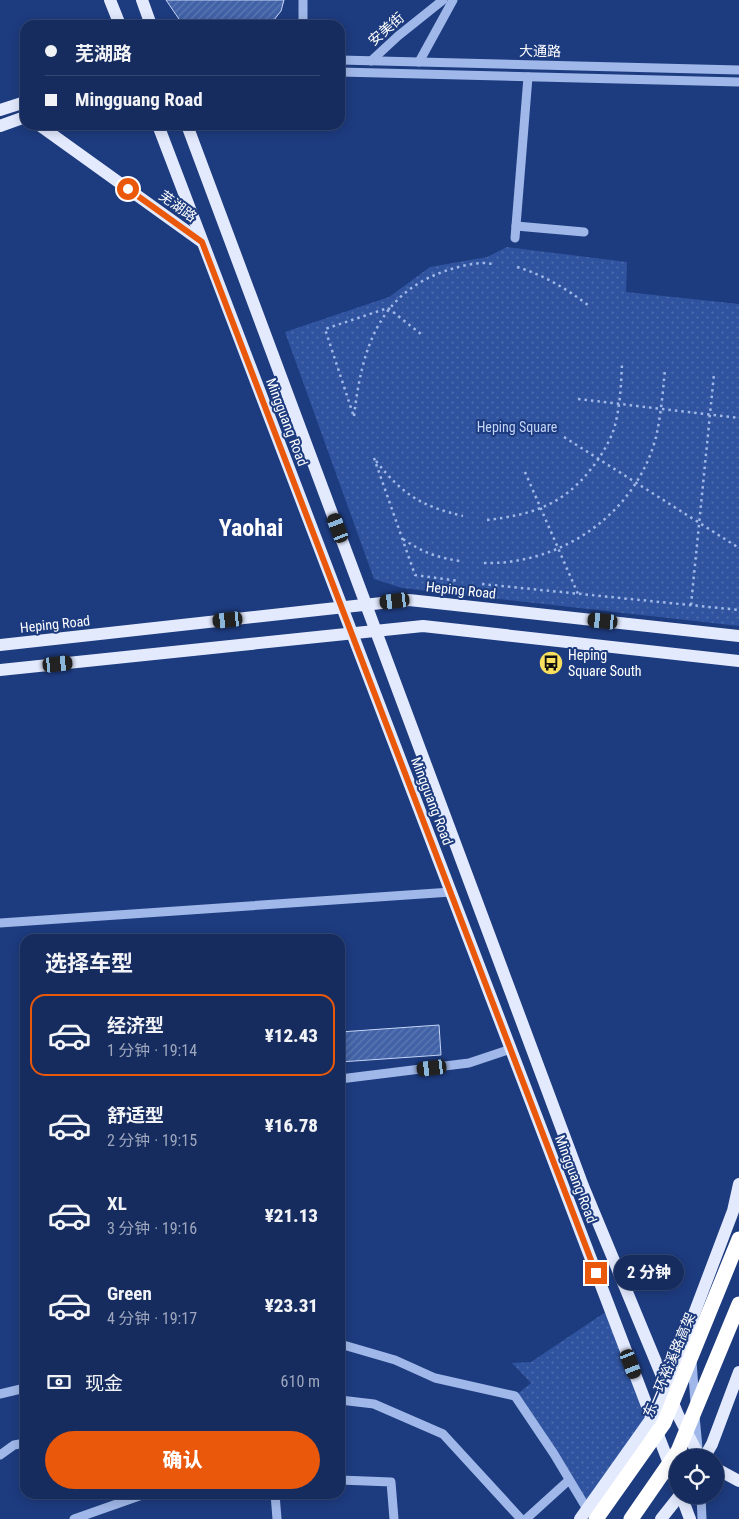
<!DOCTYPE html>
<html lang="zh">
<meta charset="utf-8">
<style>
:root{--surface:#162c5f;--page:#233868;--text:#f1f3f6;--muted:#9ea7bd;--line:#354874;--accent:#ea580c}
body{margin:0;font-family:"Roboto Condensed","Noto Sans SC",sans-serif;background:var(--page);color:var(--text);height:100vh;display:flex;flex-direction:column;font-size:19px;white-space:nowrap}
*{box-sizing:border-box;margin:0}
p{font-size:16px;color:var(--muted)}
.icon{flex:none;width:28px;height:28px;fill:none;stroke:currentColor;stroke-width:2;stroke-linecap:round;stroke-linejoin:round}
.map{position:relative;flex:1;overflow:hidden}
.side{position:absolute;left:20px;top:934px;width:325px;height:565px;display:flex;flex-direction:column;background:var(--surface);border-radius:15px;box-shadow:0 2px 12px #0003,0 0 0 1px var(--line)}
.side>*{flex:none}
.banner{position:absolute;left:20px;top:20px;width:325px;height:110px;border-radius:15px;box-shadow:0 2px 12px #0003,0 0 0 1px var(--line);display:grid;align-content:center;height:110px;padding:0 25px;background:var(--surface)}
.tools{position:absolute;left:669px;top:1449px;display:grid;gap:10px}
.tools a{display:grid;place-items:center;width:55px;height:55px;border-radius:50%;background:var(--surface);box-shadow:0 2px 12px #0003,0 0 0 1px var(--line);font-size:25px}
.end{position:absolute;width:22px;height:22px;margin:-11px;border:6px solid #ea580c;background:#fff;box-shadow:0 0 0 2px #fff}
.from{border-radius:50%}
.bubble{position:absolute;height:35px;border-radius:18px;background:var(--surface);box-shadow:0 2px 12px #0003,0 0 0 1px var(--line);font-size:16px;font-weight:800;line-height:35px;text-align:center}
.car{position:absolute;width:15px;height:30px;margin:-15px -8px;border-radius:6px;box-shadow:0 0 4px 1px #0007;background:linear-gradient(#222 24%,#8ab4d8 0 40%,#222 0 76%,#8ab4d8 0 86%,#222 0)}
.banner b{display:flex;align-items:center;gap:18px;height:48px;font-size:19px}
.banner b+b{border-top:1px solid var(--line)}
.banner i{width:12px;height:12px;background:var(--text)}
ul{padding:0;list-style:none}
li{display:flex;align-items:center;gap:15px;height:82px;margin:0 10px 8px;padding:0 15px;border:2px solid transparent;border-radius:15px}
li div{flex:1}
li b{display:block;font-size:19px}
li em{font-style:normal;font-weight:800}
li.selected{border-color:var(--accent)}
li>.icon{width:45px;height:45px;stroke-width:1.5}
h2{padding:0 25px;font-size:22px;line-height:60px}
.pay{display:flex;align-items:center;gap:12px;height:55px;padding:0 25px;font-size:19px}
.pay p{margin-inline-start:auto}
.action{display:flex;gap:10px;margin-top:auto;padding:10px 25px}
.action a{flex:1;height:58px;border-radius:30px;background:var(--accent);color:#fff;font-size:20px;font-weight:800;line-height:58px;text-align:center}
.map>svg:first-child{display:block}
</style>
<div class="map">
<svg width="739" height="1519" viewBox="0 0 739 1519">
<defs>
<pattern id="park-dots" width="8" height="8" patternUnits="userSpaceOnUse" patternTransform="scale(1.25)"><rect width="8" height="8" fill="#2f539e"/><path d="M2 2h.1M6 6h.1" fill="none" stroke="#4e6dad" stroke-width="1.8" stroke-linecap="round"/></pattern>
<pattern id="building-hatch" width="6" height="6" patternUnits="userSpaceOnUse" patternTransform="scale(1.25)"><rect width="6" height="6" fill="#4162a7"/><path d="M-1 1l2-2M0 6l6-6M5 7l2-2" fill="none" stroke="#5e7ab4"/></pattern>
</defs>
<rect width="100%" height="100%" fill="#1d3b7f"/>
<g fill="url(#park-dots)">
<polygon points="507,247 627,262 626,292 739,304 739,626 402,588 374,579 285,332 389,297 430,267 487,257"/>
<polygon points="610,1309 652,1419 587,1509 515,1396 531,1383 512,1363 531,1362"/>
</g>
<g fill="url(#building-hatch)" stroke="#c4d5f7">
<polygon points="166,0 284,0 281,11 270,25 183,25"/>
<polygon points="439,1025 441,1055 340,1062 340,1032"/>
</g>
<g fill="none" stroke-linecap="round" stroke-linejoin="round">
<g stroke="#a0b8e9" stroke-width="2.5" stroke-dasharray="2.5 4" stroke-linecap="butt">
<path d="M517 267C544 275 565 288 588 305"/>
<polyline points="578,399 739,418"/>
<polyline points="353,414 325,329 388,308 421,334"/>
<path d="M354 416C362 349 378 293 448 270 462 266 478 261 493 264"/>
<polyline points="564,437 739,548"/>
<polyline points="374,458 415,575 459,581"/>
<path d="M376 461C403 495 421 506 463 516"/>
<polyline points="525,472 578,594"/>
<path d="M487 520C531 515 563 505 591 469 600 458 609 443 614 429 620 408 621 386 622 364"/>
<path d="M403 539C422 552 438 558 460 561"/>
<path d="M484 563C561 565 636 514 656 437 661 415 663 391 665 369"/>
<polyline points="482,584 739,610"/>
<polyline points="691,605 714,374"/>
</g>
<g stroke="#a0b8e9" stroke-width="9">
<polyline points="303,0 303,25"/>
<polyline points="340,60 739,70"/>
<polyline points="371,61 398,36 443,0"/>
<polyline points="419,62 453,0"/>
<polyline points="340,72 739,82"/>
<polyline points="516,226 584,232"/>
<polyline points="515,238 528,77"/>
<polyline points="0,923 451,892"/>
<polyline points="340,1079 469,1063 511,1049"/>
<polyline points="340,1344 395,1360 435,1378 515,1396 554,1454 587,1509"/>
<polyline points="692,1361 695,1403"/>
<polyline points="0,1394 25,1388"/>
<polyline points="340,1400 374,1404 443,1434 521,1519"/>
<polyline points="695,1416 698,1448"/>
<polyline points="0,1455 14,1445 25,1443"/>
<polyline points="340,1480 391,1482 394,1519"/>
<polyline points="275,1494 277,1519"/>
<polyline points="701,1495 702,1519"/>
<polyline points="74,1519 145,1494"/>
<polyline points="526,1519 569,1480"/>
</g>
<g stroke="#e3eafe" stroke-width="12">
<polyline points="110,0 120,25"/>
<polyline points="142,0 151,25"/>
<polyline points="0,110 25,102"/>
<polyline points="39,125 202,242"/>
<polyline points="158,125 678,1487"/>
<polyline points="187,125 583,1186 678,1415 700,1458"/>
<polyline points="0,126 25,117"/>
<polyline points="0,645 409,600 739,636"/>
<polyline points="0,670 423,626 739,661"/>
<polyline points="704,1458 712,1444 739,1372"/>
<polyline points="715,1468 739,1481"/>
<polyline points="681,1495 690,1519"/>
<polyline points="580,1519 658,1409 733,1211 739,1184"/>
<polyline points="661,1519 680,1495"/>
</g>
<g stroke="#fff" stroke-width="15">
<polyline points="596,1519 664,1423 739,1239"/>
<polyline points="631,1519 678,1451 739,1304"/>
</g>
</g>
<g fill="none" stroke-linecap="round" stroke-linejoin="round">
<polyline stroke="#ea580c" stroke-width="6" points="128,189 202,242 596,1273"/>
</g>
<defs>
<g id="bus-disc" transform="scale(1.25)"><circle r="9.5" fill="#f9e05e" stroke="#1d3b7f"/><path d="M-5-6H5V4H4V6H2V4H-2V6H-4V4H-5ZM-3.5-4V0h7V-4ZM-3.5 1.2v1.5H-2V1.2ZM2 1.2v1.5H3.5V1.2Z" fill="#111"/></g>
</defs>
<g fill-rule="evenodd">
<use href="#bus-disc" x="551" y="663"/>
</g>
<g text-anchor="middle" stroke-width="4" stroke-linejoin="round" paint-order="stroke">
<g font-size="14" fill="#fff" stroke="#1d3b7f">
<text transform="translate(386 29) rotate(-41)" y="5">安美街</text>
<text transform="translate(540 51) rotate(1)" y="5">大通路</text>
<text transform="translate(178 206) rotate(36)" y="5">芜湖路</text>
<text transform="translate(287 422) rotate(69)" y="5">Mingguang Road</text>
<text transform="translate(461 590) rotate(6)" y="5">Heping Road</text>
<text transform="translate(55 624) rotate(-6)" y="5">Heping Road</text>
<text transform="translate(432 801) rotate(69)" y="5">Mingguang Road</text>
<text transform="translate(576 1179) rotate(69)" y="5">Mingguang Road</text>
<text transform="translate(669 1365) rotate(-67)" y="5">东一环裕溪路高架</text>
</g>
<g font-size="14" fill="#c4d5f7" stroke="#1d3b7f">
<text x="517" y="432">Heping Square</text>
</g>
<g font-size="14" fill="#fff" stroke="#1d3b7f" text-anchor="start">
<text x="568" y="660">Heping<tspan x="568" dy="16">Square South</tspan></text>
</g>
<g font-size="24" font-weight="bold" fill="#fff" stroke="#1d3b7f">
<text x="251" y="536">Yaohai</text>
</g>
</g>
</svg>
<div class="tools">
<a><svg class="icon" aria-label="locate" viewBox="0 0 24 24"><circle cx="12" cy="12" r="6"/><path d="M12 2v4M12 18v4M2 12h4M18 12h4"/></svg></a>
</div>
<i class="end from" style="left:128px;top:189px"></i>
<i class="end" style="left:596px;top:1273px"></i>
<div class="bubble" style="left:614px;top:1255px;width:70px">2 分钟</div>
<i class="car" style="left:338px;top:528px;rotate:339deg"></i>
<i class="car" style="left:395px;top:601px;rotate:263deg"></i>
<i class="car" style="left:228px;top:620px;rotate:264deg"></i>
<i class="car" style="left:603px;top:621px;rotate:276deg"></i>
<i class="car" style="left:58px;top:664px;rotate:84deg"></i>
<i class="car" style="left:432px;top:1068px;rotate:263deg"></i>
<i class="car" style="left:631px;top:1364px;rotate:159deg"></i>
<div class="banner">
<b><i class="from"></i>芜湖路</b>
<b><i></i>Mingguang Road</b>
</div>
<section class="side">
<h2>选择车型</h2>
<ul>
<li class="selected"><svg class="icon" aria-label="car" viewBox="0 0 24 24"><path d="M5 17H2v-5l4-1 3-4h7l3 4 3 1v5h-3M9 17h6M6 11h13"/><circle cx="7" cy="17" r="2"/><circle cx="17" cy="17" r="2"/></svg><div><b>经济型</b><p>1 分钟 · 19:14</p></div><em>¥12.43</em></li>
<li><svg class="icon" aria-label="car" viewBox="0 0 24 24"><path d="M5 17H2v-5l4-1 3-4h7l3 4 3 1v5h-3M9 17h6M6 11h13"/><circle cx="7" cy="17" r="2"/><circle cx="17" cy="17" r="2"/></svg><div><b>舒适型</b><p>2 分钟 · 19:15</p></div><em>¥16.78</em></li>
<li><svg class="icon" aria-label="car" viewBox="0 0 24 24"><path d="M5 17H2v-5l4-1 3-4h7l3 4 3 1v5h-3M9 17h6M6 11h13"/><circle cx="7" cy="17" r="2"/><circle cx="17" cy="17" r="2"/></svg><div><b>XL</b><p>3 分钟 · 19:16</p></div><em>¥21.13</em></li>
<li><svg class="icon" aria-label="car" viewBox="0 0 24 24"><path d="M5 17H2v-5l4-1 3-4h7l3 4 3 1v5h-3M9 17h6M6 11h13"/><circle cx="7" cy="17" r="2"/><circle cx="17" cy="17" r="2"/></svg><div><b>Green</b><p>4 分钟 · 19:17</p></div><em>¥23.31</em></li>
</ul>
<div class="pay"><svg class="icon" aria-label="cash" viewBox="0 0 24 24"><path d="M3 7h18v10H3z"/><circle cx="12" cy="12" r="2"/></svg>现金<p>610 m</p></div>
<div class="action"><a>确认</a></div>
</section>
</div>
